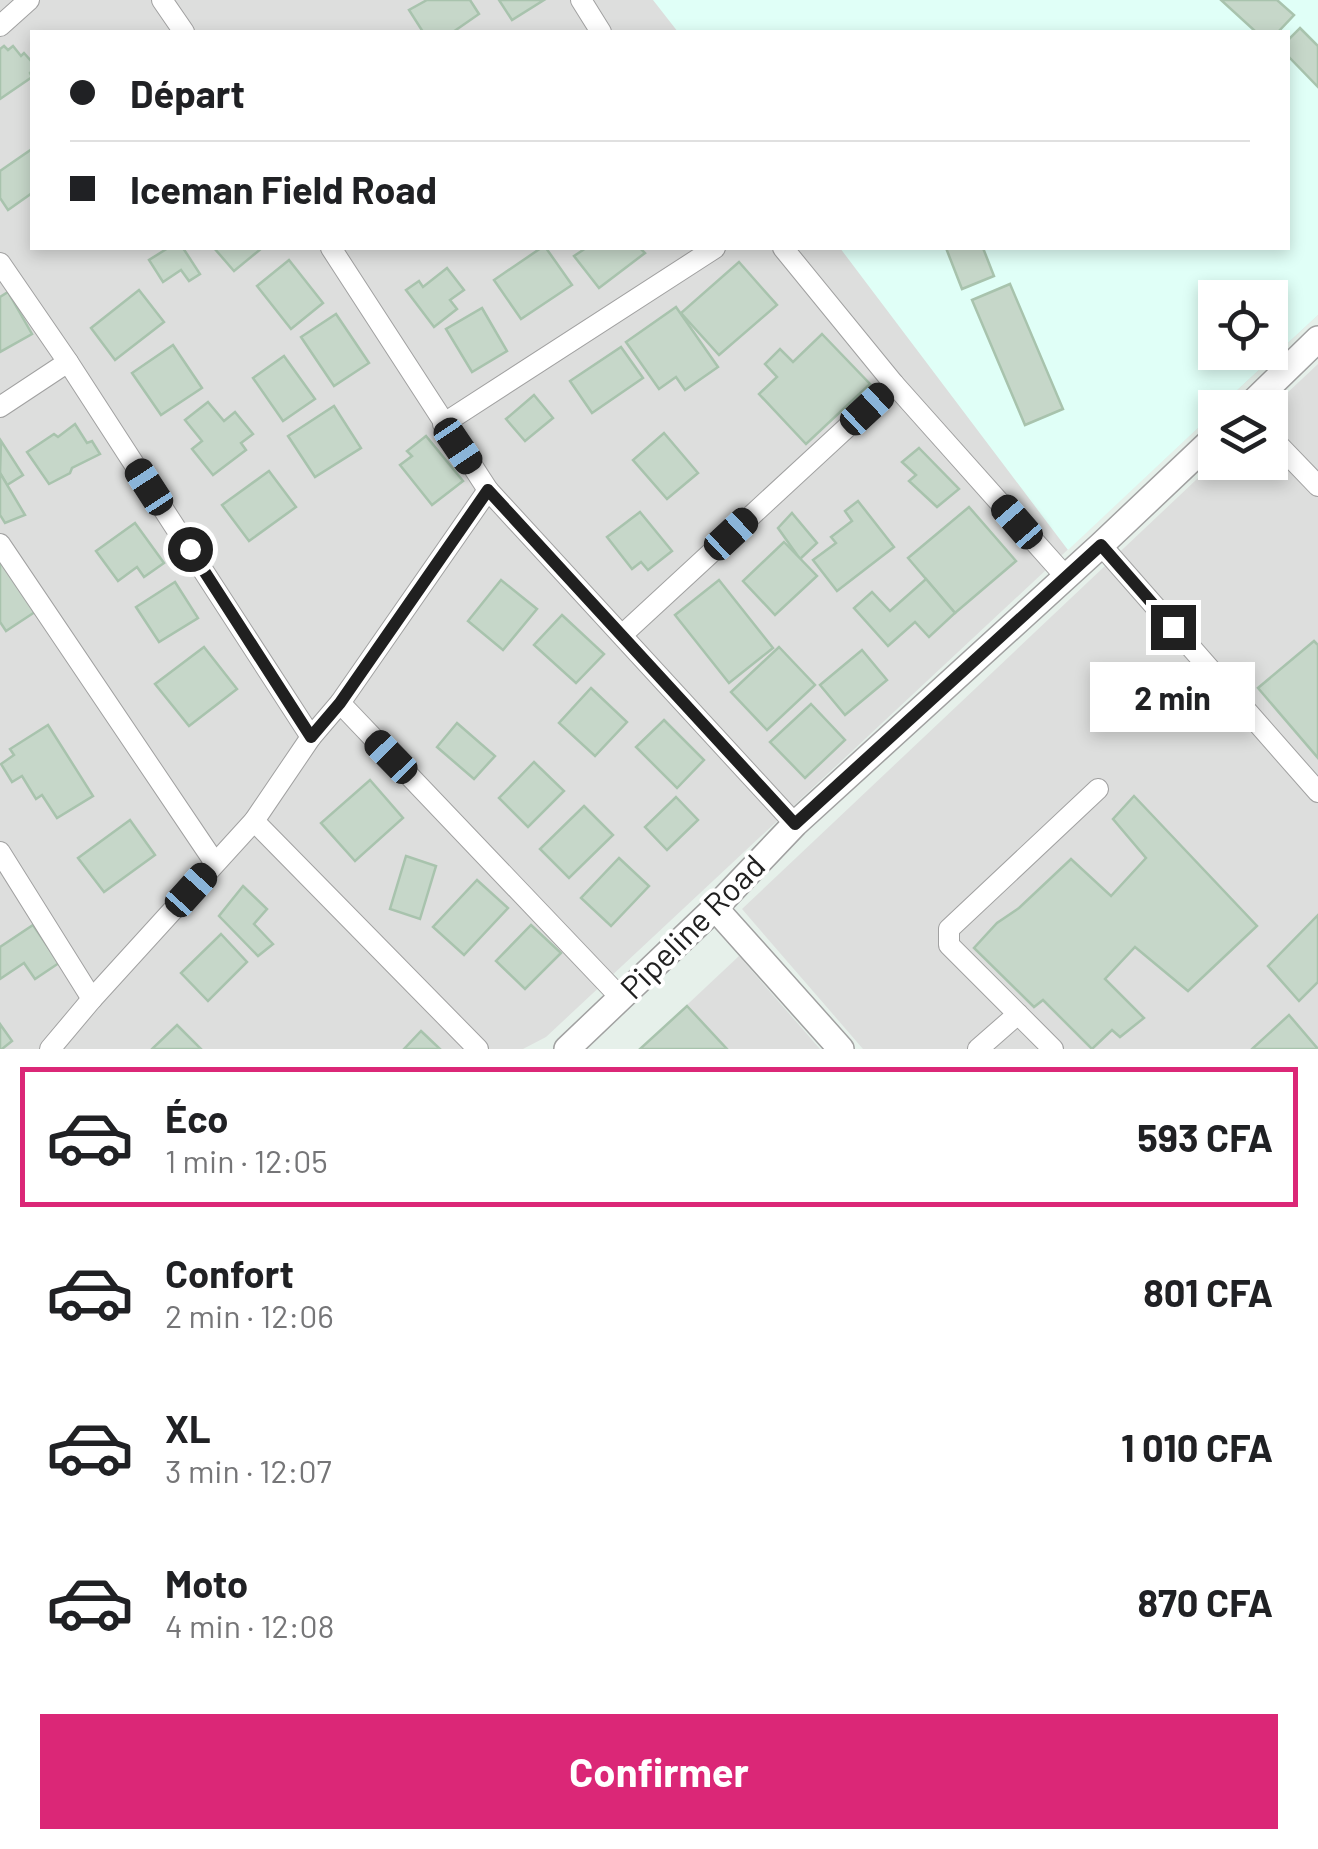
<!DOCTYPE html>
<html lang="fr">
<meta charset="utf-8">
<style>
:root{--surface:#fff;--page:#f2f2f2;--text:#202124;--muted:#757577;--line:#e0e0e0;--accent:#db2777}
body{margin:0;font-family:Barlow,sans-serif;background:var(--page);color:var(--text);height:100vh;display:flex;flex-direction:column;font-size:38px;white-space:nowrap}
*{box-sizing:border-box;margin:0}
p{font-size:32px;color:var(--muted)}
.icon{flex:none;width:55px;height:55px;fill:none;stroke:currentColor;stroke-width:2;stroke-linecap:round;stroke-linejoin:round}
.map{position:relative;height:1049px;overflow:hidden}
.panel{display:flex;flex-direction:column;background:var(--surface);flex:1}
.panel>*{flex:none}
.guide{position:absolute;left:30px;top:30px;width:1260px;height:220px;border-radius:0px;box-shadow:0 5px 15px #0003;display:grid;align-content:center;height:220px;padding:0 40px;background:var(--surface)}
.fabs{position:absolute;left:1198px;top:280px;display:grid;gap:20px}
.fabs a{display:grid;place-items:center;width:90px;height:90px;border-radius:0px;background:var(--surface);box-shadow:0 5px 15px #0003;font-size:50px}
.end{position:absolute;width:45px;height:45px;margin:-22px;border:12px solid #202020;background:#fff;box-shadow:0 0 0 5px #fff}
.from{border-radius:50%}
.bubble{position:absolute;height:70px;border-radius:0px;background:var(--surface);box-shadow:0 5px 15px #0003;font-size:32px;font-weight:700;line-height:70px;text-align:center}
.car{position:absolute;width:30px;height:60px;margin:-30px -15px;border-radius:12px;box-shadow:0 0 8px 2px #0007;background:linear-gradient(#222 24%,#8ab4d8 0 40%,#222 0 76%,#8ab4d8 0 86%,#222 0)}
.guide b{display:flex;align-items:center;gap:35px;height:95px;font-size:38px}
.guide b+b{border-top:2px solid var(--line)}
.guide i{width:25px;height:25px;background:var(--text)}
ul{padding:18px 0 0;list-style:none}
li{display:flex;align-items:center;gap:30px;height:140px;margin:0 20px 15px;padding:0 20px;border:5px solid transparent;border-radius:0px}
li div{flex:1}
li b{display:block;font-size:38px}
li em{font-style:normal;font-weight:700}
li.active{border-color:var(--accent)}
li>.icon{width:90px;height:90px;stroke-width:1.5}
.cta{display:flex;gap:20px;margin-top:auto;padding:20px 40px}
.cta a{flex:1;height:115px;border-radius:0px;background:var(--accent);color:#fff;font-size:40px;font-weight:700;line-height:115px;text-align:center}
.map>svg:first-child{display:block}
</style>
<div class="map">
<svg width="1318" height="1049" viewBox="0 0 1318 1049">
<rect width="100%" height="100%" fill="#e6f0ea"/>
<g fill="#dddedd" fill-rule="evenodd">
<path d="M0 0H1318V315L1219 407 1215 408V412L546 1037 523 1049H0ZM32 32H1288V248H32ZM1215 298H1270V352H1215Z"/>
<polygon points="1318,364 1318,1049 863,1049 742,909 1215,462 1270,462 1270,409"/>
<polygon points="739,956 820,1049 640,1049"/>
</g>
<path fill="#e0fff7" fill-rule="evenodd" d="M653 0H1318V315L1219 407 1215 408V412L1068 550 840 248H1288V32H678ZM1215 298H1270V352H1215Z"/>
<g fill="#c6d7c9" stroke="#a8c3ad" stroke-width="2.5">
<polygon points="427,0 470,0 479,14 453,32 423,32 409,10"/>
<polygon points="499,0 544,0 512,20"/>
<polygon points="1221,0 1277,0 1294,15 1278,32 1256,32"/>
<polygon points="1300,28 1318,46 1318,87 1288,56 1288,40"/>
<polygon points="4,46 8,50 13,46 21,56 24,53 32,62 32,71 30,73 32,77 0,99 0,49"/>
<polygon points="32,149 32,193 8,210 0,198 0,171"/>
<polygon points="168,248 183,248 200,274 189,281 181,270 163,282 149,260"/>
<polygon points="214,248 262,248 234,271"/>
<polygon points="541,248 546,248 572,285 521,319 494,280"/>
<polygon points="586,248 640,248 645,253 599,288 574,256"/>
<polygon points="946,248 983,248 994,276 962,289"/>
<polygon points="289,260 323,303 291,329 257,286"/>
<polygon points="739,262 777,305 719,355 681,313"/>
<polygon points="447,268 464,290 450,300 457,309 434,327 406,290 419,281 423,287"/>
<polygon points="1010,284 1063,409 1025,425 972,300"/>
<polygon points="139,290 164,322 115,360 91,328"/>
<polygon points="8,292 32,334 0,352 0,297"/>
<polygon points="676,307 718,367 685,390 676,377 659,389 626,342"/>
<polygon points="482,308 507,351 472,372 446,329"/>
<polygon points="336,314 369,363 334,386 301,337"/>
<polygon points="822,334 870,384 806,444 759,394 777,377 765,364 780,349 793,362"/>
<polygon points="173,345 202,388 161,415 132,373"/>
<polygon points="621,347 643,378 592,413 570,381"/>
<polygon points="284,356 315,399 283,421 253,378"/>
<polygon points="534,395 553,418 525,441 506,419"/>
<polygon points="208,402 224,421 235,412 253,434 241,443 246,450 213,475 192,449 202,441 185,420"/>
<polygon points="334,406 361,448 315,477 288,436"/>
<polygon points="75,424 87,443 92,441 100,454 72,468 70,473 49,484 27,452 54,434 58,437"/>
<polygon points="664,433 698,473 667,499 633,460"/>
<polygon points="426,436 463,481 432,505 400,465 412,456 407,451"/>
<polygon points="1,441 23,475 7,485 0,473"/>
<polygon points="919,448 959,489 937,507 909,481 916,475 902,462"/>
<polygon points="269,471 296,507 249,541 222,505"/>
<polygon points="0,473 25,515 5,523 0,515"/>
<polygon points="858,501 894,547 837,591 813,560 836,543 831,537 852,521 845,511"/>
<polygon points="969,507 1016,561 955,613 908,558"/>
<polygon points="640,512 672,551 648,570 641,562 632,569 607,537"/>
<polygon points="792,513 817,543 800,559 778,528"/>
<polygon points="135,523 164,563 144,577 137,567 118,581 96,551"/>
<polygon points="784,542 817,576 775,615 743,581"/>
<polygon points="8,559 41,608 6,631 0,622 0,564"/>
<polygon points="926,579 955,613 929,637 915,622 888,646 854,608 872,592 890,611"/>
<polygon points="501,580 537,609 503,650 468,621"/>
<polygon points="719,580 773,648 729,683 675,615"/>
<polygon points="175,582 198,618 159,642 136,607"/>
<polygon points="562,615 604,654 576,683 534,645"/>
<polygon points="1314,641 1318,645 1318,758 1258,688"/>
<polygon points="204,647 237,689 189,726 155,684"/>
<polygon points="779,647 815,685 767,730 731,692"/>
<polygon points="862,650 887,680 845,715 820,685"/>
<polygon points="1175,678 1182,710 1143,718 1135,687"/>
<polygon points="591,688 627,722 595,756 559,723"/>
<polygon points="811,704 845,740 805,778 770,742"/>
<polygon points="664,720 704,760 677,788 636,747"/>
<polygon points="457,723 495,756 474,779 437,747"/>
<polygon points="48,725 93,796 57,818 42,795 36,799 22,776 12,782 1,764 14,755 10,749"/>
<polygon points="534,762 564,791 528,827 499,798"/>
<polygon points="370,780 403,818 355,861 321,823"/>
<polygon points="1134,796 1257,926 1188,991 1135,947 1105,979 1144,1018 1120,1037 1112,1030 1092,1049 1043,1000 1034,1007 974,948 997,923 1019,908 1071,859 1111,896 1146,858 1113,819"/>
<polygon points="676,797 698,820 667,850 645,827"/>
<polygon points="584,806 613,835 569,878 540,849"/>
<polygon points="130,820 155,855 104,892 78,858"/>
<polygon points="406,856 436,866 420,919 390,909"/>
<polygon points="619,858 649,886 611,926 581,898"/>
<polygon points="477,880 508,908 464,955 433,927"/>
<polygon points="243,886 267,909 254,924 273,944 258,956 219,916"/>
<polygon points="1318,915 1318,982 1299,1001 1268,966"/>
<polygon points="33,925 59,963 35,979 24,963 0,979 0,947"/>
<polygon points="531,925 561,953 525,989 496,961"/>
<polygon points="221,934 247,962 208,1001 181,973"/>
<polygon points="687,1006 727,1049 640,1049"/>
<polygon points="1289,1015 1318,1049 1252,1049"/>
<polygon points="0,1024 12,1041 2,1049 0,1049"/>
<polygon points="177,1025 201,1049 152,1049"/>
<polygon points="421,1031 440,1049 404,1049"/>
</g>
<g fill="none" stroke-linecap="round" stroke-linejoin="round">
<g stroke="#a1a1a1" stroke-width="22">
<g id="minor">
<polyline points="162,0 184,32"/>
<polyline points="581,0 601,32"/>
<polyline points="0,26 29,0"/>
<polyline points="331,248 488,490 795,824"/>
<polyline points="783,248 894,384 1066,577"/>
<polyline points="0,263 68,362 311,737"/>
<polyline points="0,407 68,362"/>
<polyline points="443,424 715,248"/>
<polyline points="1270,436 1318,486"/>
<polyline points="0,544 215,863"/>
<polyline points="1101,545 1318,792"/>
<polyline points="622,635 894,384"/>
<polyline points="340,703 621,998"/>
<polyline points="254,821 478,1049"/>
<polyline points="0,852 92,999"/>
<polyline points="50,1049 92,999 254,821 311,737 340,703 488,490"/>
<polyline points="978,1049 1018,1014"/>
<polyline points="1053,1049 949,945 949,929 1098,789"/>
</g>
</g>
<g stroke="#a1a1a1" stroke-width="28">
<g id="tertiary">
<polyline points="1247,408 1318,339"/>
<polyline points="715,908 841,1049"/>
<polyline points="567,1049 715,908 795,824 1101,545 1215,437"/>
</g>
</g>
<use href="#minor" stroke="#fff" stroke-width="20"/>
<use href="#tertiary" stroke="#fff" stroke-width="25"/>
</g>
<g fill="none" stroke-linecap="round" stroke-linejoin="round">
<polyline stroke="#202020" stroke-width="12" points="190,549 311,737 340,703 488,490 795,824 1101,545 1173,627"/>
</g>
<g text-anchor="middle" stroke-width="8" stroke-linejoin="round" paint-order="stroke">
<g font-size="32" fill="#202020" stroke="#fff">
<text transform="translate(693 927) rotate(-45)" y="11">Pipeline Road</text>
</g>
</g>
</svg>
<div class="fabs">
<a><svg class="icon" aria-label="locate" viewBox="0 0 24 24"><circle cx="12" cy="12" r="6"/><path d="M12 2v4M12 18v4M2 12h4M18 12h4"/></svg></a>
<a><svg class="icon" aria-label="layers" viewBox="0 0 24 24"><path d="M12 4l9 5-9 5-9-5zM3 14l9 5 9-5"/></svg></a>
</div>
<i class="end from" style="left:190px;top:549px"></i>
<i class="end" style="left:1173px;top:627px"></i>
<div class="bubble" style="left:1090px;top:662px;width:165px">2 min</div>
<i class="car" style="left:867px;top:409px;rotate:47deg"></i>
<i class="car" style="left:458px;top:446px;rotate:146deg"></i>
<i class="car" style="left:149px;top:487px;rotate:327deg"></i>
<i class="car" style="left:1017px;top:522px;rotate:319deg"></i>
<i class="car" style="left:731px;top:534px;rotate:47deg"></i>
<i class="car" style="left:391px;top:757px;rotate:316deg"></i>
<i class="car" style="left:191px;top:890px;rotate:42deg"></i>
<div class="guide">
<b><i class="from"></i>Départ</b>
<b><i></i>Iceman Field Road</b>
</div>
</div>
<section class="panel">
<ul>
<li class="active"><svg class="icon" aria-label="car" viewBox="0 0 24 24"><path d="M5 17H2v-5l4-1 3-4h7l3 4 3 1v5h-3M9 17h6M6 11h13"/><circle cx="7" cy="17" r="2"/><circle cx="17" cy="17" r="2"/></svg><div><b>Éco</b><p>1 min · 12:05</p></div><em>593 CFA</em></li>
<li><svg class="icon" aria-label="car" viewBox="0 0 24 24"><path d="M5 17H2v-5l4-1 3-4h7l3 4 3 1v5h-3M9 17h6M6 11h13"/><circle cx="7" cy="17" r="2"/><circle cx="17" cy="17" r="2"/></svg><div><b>Confort</b><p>2 min · 12:06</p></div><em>801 CFA</em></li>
<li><svg class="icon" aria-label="car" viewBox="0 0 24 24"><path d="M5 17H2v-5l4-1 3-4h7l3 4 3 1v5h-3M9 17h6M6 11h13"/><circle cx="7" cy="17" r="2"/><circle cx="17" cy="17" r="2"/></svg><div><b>XL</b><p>3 min · 12:07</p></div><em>1 010 CFA</em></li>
<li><svg class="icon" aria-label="car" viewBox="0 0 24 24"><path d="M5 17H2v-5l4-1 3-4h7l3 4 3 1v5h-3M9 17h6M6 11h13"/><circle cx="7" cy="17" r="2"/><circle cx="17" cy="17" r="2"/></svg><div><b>Moto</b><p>4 min · 12:08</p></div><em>870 CFA</em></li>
</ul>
<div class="cta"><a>Confirmer</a></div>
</section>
